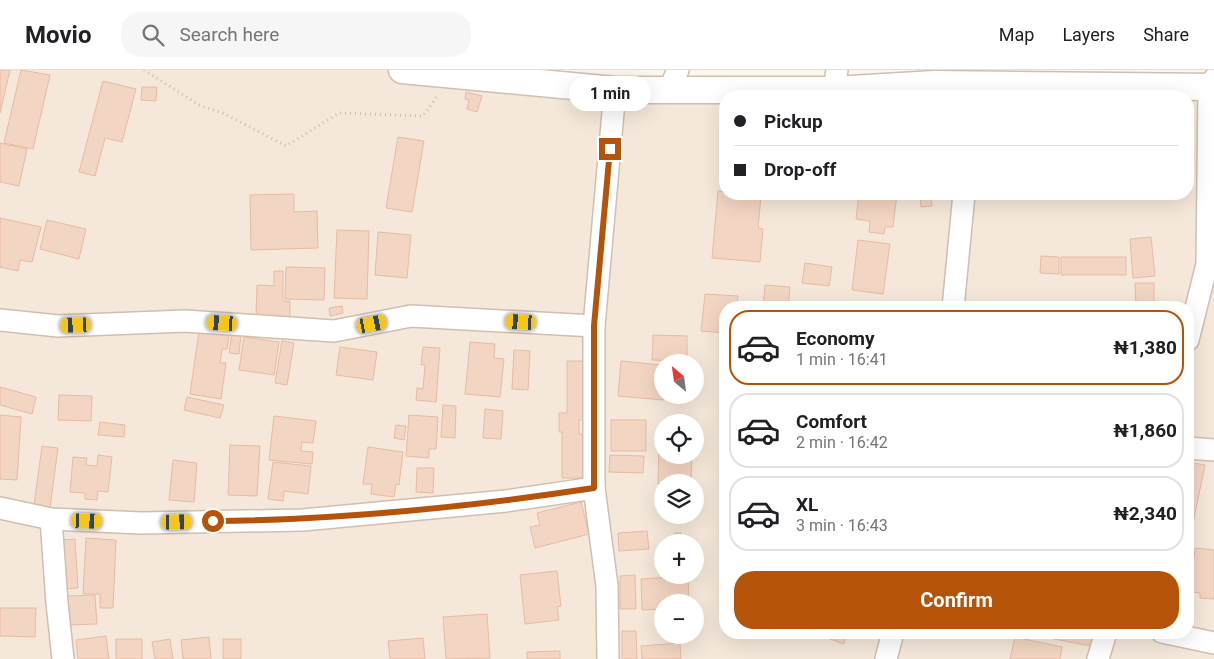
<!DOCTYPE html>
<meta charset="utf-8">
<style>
:root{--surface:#fff;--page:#f6f6f6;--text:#202124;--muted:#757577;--line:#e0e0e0;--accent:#b45309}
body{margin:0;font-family:Roboto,sans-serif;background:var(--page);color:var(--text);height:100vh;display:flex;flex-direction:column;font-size:19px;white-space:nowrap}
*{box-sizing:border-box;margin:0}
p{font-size:16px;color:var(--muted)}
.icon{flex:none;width:28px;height:28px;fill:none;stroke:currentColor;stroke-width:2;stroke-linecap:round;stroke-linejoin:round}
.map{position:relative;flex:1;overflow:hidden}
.side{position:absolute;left:719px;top:231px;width:475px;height:338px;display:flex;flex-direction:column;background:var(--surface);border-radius:20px;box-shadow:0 5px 20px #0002}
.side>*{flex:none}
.top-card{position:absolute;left:719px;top:20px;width:475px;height:110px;border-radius:20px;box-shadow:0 5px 20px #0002;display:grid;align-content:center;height:110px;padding:0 15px;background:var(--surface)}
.needle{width:32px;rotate:331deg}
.tools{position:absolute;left:654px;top:284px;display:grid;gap:10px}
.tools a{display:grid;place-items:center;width:50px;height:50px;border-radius:50%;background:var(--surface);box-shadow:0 5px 20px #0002;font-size:25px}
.end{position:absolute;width:22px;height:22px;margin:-11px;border:6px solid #b45309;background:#fff;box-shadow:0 0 0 2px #fff}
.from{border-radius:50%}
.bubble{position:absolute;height:35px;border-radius:18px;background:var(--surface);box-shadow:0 5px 20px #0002;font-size:16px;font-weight:700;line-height:35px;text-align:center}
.car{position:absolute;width:15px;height:30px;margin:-15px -8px;border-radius:6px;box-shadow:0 0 4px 1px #0007;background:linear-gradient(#f5c518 24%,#345 0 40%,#f5c518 0 76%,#345 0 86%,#f5c518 0)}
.top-card b{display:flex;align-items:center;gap:18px;height:48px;font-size:19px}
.top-card b+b{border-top:1px solid var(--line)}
.top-card i{width:12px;height:12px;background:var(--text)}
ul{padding:9px 0 0;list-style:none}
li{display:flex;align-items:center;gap:15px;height:75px;margin:0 10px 8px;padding:0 5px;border:2px solid var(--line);border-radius:20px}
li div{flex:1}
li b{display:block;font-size:19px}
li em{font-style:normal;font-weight:700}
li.selected{border-color:var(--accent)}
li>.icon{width:45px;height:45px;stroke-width:1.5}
.button{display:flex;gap:10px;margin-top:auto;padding:10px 15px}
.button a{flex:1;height:58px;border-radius:20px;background:var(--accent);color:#fff;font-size:20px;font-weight:700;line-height:58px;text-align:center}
header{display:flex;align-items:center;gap:30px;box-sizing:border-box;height:70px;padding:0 25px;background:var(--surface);border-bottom:1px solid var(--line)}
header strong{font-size:24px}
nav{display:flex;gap:28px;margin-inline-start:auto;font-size:18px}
.search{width:350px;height:45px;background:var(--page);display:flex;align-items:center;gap:12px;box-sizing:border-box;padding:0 18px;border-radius:20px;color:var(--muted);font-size:19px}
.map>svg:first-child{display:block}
</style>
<header>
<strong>Movio</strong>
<div class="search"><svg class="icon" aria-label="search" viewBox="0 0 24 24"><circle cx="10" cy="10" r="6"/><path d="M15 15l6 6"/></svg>Search here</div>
<nav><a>Map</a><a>Layers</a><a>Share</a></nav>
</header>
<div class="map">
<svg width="1214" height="589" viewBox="0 0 1214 589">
<rect width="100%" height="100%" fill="#fdf6ec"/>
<path fill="#f5e8da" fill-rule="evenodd" d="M0 0H465L596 26 1214 2V589H0ZM725 26H1188V124H725ZM725 238H1188V562H725ZM662 292H695V325H662ZM662 352H695V385H662ZM662 412H695V445H662ZM662 472H695V505H662ZM662 532H695V565H662Z"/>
<g fill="#f3d5c3" stroke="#e6bba3">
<polygon points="0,0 10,0 0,43"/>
<polygon points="21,0 50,5 33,79 4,73"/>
<polygon points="103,11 136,19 122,72 105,68 95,106 79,102"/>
<polygon points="142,17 157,17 156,31 141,30"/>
<polygon points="466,22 482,26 477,42 467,39 469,30 465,29"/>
<polygon points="398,67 424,71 412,142 386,138"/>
<polygon points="0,73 27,79 19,116 0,112"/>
<polygon points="718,121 725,122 725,124 761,125 758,158 763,159 760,192 712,188"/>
<polygon points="294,124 294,142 317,141 318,178 251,180 250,125"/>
<polygon points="859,124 897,124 893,157 885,157 884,164 869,162 870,151 856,149"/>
<polygon points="920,124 931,124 932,136 921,137"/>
<polygon points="0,148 41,157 32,192 20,190 18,201 0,197"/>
<polygon points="47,150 86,159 79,189 40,179"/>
<polygon points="337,160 369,161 367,229 334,228"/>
<polygon points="378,162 411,165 407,208 375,205"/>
<polygon points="1151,167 1155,206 1133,208 1130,169"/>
<polygon points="858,170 890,174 883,224 852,220"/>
<polygon points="1041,186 1059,187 1059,204 1040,203"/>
<rect x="1061" y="187" width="65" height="18"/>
<polygon points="805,193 832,197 829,216 802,213"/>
<polygon points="286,197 325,198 324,230 285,229"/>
<polygon points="274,201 283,201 283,231 290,231 290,247 256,247 257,215 274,216"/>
<polygon points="1135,213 1154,213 1154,238 1136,238"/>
<polygon points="765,215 790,217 788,238 763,238"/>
<polygon points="705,224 738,226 737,238 725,238 725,263 701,261"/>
<polygon points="342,236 343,243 330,246 329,238"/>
<polygon points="199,261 229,265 227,279 222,279 220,293 226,293 221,329 190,324"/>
<polygon points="232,263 241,264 239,284 229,283"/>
<polygon points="653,265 687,266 687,291 652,290"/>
<polygon points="244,267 279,272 274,305 239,300"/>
<polygon points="282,271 294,273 287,315 275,313"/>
<polygon points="470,272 495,274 494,288 504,289 500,327 465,324"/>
<polygon points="340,277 377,282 373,310 336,305"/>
<polygon points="423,277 440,278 436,332 416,330 417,318 423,319 425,295 421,295"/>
<polygon points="514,280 530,281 528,320 512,319"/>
<polygon points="567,291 588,291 588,350 579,350 579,364 587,364 587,408 562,408 562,362 559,362 559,343 567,343"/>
<polygon points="621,291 662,295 663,330 618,326"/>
<polygon points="0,317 36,327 32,344 0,335"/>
<polygon points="59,325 92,326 91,351 58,350"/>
<polygon points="187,327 224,335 220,348 184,340"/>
<polygon points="443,335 456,336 455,368 441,367"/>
<polygon points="485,339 503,341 501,369 483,368"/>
<polygon points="0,345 21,347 17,410 0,409"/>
<polygon points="409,345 438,347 436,379 429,379 429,388 406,386"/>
<polygon points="274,346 316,351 313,373 302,372 301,381 313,382 312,394 269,390"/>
<rect x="611" y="350" width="35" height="31"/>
<polygon points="100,352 125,355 124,367 98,365"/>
<polygon points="396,355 406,356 404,370 394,368"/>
<polygon points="230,375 260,376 257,426 228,425"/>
<polygon points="42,376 58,378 50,438 34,435"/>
<polygon points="368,377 403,382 399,415 396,414 394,427 371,424 372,414 363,414"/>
<polygon points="659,379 662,379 662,385 692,385 691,412 658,414"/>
<polygon points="98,385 112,387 108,422 98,421 97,430 85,429 85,423 70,422 73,387 87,388 86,395 97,396"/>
<polygon points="610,385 644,386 643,403 609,402"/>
<polygon points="173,390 197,393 194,432 169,430"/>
<polygon points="273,392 311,396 308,424 284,421 283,431 268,429"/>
<polygon points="1188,392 1205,395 1191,463 1188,462"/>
<polygon points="417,398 434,398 433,423 416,422"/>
<polygon points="581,432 589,464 535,478 530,457 540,455 537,443"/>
<polygon points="647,461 649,479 619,481 618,463"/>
<rect x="675" y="463" width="6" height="9"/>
<polygon points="86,468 116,470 113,538 100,538 100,524 83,524"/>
<polygon points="75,469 78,518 63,519 60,470"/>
<polygon points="1195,478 1214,480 1214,529 1200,528 1200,523 1191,522 1192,508 1188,507 1188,489 1194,489"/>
<polygon points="557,501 561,536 557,537 559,550 525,554 520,505"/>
<polygon points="635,505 636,539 620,539 620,506"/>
<polygon points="688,506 689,532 662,532 662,539 642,540 641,509"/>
<polygon points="95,525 97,554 67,555 66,526"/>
<polygon points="0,538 36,538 35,567 0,566"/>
<polygon points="487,544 490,588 446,589 443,547"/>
<polygon points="622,561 636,561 637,589 622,589"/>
<polygon points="809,562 824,562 822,568"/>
<polygon points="832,562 847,562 844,574 830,569"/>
<polygon points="1055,562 1093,562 1091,576 1054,569"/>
<polygon points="106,566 109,589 78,589 76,570"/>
<polygon points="209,567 211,589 183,589 181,570"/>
<polygon points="1015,567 1062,577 1060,589 1010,589"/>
<polygon points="423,568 425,589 390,589 388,571"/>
<rect x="116" y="569" width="26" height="20"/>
<polygon points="170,569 173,589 155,589 152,572"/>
<rect x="223" y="569" width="18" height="20"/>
<polygon points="680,573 681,589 642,589 641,576"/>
<polygon points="560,581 560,589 527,589 527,582"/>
</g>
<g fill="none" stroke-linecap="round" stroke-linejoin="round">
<g stroke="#d1beb0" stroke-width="24">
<g id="minor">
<polyline points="669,20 678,0"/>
<polyline points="834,20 837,0"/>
<polyline points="953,238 964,124"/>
<polyline points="0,250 58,256 185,251 334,261 411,246 594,256"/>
<polyline points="1188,270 1207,194 1209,17 1214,9"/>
<polyline points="1188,378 1214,380"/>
<polyline points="0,438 51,449 141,453 303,450 506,431 594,418"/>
<polyline points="51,449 57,533 63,589"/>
<polyline points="1162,562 1214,573"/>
<polyline points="608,589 607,516 594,418 594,256 615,20"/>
<polyline points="886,589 893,562"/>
<polyline points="1098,589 1106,562"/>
</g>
</g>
<g stroke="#d1beb0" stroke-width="29">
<polyline id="tertiary" points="402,0 615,20 834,20 934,14 1214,17"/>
</g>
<polyline stroke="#d9b8a5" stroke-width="3" stroke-dasharray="1 4" stroke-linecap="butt" points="144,0 199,35 225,44 286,76 339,43 423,46 438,25"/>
<use href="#minor" stroke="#fff" stroke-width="21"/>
<use href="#tertiary" stroke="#fff" stroke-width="26"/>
</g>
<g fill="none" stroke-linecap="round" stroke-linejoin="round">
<path stroke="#b45309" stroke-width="6" d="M213 451C341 450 468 437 594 418V256L610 79"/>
</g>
</svg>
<div class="tools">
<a><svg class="needle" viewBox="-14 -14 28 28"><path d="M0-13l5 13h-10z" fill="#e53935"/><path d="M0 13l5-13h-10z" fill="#757577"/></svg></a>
<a><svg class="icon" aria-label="locate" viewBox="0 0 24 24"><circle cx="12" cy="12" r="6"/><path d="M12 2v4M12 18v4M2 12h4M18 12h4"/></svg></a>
<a><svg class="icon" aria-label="layers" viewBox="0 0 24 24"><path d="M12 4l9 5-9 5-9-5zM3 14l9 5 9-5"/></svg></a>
<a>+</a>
<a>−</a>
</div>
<i class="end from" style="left:213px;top:451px"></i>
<i class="end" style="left:610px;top:79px"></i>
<div class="bubble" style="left:569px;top:6px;width:82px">1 min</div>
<i class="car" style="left:521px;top:252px;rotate:273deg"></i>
<i class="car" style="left:222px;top:253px;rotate:273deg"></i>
<i class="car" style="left:372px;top:254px;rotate:79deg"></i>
<i class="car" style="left:76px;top:255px;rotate:268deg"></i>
<i class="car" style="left:87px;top:451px;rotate:92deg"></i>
<i class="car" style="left:177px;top:452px;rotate:89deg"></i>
<div class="top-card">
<b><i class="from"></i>Pickup</b>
<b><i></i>Drop-off</b>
</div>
<section class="side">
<ul>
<li class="selected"><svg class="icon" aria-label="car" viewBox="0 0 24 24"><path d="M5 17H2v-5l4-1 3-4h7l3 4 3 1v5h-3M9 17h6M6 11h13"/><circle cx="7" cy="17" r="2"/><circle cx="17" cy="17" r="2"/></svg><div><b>Economy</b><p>1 min · 16:41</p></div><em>₦1,380</em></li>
<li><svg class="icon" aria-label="car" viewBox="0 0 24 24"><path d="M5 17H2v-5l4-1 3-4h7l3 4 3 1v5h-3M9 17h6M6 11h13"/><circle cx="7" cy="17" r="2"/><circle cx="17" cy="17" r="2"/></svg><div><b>Comfort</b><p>2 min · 16:42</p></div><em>₦1,860</em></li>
<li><svg class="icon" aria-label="car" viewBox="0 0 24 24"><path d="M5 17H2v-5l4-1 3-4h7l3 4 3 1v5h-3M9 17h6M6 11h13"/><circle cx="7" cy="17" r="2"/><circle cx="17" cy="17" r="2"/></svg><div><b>XL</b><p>3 min · 16:43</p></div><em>₦2,340</em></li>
</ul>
<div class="button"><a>Confirm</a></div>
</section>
</div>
